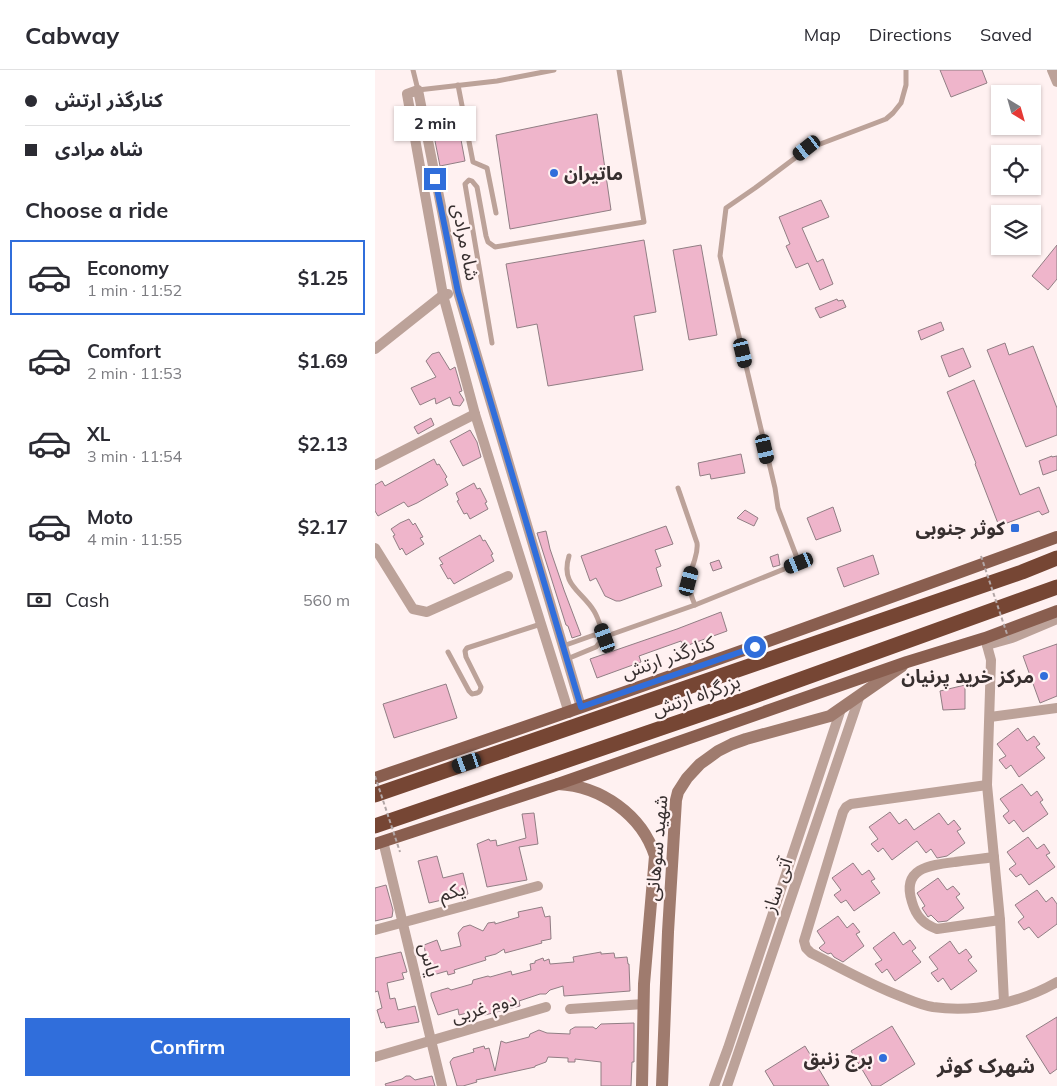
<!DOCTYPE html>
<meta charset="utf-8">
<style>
:root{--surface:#fff;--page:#f2f2f3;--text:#2b2b33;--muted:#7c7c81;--line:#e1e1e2;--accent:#306edb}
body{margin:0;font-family:Mulish,"Noto Sans Arabic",sans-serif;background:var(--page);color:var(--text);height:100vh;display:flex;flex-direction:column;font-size:19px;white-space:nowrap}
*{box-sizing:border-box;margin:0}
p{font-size:16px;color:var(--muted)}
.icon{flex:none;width:28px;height:28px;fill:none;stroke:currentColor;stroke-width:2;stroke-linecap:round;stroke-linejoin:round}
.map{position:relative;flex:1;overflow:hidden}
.side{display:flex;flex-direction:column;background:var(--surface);width:375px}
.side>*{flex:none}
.hud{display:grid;align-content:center;height:110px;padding:0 25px;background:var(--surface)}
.needle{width:32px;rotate:143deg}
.controls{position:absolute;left:616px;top:15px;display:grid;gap:10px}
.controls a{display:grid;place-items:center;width:50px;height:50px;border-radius:0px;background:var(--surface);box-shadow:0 1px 4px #0004;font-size:25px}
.end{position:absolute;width:22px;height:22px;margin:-11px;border:6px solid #306edb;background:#fff;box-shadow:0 0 0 2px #fff}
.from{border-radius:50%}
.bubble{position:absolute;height:35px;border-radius:0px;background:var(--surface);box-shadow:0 1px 4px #0004;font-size:16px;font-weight:700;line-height:35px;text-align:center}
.car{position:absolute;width:15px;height:30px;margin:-15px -8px;border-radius:6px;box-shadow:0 0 4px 1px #0007;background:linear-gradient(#222 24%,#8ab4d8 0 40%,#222 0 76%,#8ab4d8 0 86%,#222 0)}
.hud b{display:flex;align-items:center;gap:18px;height:48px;font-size:19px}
.hud b+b{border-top:1px solid var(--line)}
.hud i{width:12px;height:12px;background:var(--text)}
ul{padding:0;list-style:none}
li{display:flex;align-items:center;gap:15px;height:75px;margin:0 10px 8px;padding:0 15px;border:2px solid transparent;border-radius:0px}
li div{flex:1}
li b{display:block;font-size:19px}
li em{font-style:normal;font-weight:700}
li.active{border-color:var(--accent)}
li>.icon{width:45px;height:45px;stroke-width:1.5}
h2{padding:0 25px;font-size:22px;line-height:60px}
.pay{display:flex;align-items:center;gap:12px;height:55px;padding:0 25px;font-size:19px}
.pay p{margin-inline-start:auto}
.button{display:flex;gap:10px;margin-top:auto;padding:10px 25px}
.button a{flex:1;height:58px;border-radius:0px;background:var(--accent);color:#fff;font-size:20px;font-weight:700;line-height:58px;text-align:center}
header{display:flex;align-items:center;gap:30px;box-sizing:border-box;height:70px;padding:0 25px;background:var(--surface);border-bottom:1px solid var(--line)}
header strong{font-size:24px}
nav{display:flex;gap:28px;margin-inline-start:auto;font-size:18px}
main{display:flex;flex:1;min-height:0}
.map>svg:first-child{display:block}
</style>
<header>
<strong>Cabway</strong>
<nav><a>Map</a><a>Directions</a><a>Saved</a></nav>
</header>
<main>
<section class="side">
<div class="hud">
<b><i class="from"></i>کنارگذر ارتش</b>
<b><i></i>شاه مرادی</b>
</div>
<h2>Choose a ride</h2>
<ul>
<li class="active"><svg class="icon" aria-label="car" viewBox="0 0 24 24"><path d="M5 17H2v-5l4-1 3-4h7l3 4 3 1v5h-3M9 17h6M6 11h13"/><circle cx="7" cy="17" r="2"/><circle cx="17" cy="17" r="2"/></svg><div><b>Economy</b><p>1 min · 11:52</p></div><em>$1.25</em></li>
<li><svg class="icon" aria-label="car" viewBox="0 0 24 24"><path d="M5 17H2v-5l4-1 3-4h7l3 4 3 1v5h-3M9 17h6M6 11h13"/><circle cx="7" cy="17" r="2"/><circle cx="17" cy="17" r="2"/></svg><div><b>Comfort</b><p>2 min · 11:53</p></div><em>$1.69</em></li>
<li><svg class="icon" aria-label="car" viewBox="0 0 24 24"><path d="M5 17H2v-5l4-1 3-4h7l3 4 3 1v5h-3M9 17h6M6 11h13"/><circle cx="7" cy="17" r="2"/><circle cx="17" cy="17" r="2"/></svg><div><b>XL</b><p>3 min · 11:54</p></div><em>$2.13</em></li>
<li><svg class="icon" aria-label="car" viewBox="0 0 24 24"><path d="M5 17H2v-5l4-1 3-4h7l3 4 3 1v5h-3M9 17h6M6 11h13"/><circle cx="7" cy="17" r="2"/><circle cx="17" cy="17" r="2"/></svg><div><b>Moto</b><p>4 min · 11:55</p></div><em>$2.17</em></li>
</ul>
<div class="pay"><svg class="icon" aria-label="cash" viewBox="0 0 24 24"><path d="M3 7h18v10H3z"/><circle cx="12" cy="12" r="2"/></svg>Cash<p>560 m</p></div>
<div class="button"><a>Confirm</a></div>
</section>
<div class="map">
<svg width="682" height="1016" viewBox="0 0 682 1016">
<rect width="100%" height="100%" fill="#fff1f1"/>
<g fill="#efb5cb" stroke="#917e84">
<polygon points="565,0 607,0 612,13 576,27"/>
<polygon points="68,38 70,57 83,54 90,91 65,96 59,66 62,64 61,58 64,58 61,39"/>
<polygon points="222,44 236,140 135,159 121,65"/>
<polygon points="446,130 454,147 427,158 442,192 448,189 458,214 445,220 433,193 421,198 411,176 415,174 404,147"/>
<polygon points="269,170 281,242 259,246 268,300 173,316 162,254 142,258 131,194"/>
<polygon points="326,175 342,265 314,270 298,180"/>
<polygon points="682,175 682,209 673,220 657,206"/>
<polygon points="462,229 463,231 468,230 471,237 445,248 440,238"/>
<polygon points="566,252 569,260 546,270 543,261"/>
<polygon points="630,273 634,285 658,276 682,338 682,365 651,377 612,280"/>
<polygon points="588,278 596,297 574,307 566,286"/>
<polygon points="64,282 75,300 80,297 87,321 84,322 89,330 85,336 78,335 75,327 61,334 60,328 45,335 36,318 61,307 51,291 57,284"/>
<polygon points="599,310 645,425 664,417 674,442 667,445 664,441 624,456 600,394 601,393 572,322"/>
<polygon points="56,348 59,355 43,364 39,357"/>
<polygon points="95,360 102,372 106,387 88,396 75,371"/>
<polygon points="366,384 370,403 336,409 335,404 325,406 323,393"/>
<polygon points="677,386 677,387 682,386 682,400 668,405 664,391"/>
<polygon points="59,389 62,395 64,394 72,407 70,409 73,415 42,433 33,437 29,432 3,446 0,441 0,415 7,411 10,416"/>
<polygon points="99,413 102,419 105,418 112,432 110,433 113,439 95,449 92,443 89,444 82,431 84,430 81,423"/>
<polygon points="458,437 466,461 441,470 432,448"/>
<polygon points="370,440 383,448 379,456 362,448"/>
<polygon points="34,449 38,455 40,453 48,467 45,468 49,474 31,485 27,478 25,480 18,466 20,465 16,459 25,453"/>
<polygon points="291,456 298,474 280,480 286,496 281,498 287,516 245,531 241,531 230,526 221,508 215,511 206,486"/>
<polygon points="171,461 175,479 189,520 206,565 197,568 193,556 191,555 162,463"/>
<polygon points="105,465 108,471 110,470 118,484 116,485 119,491 79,514 75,508 73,509 65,495 68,494 64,488"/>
<polygon points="403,484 405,495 398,497 395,487"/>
<polygon points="498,485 504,504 469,517 462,498"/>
<polygon points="344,490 347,498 338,501 335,493"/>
<polygon points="346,542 352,561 308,577 306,571 264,586 266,592 222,608 215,589 302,559"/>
<polygon points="682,574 682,626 665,633 648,586"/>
<polygon points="71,614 82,648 19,668 8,634"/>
<polygon points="590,615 590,639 568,640 565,621"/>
<polygon points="643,658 652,671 659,666 665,674 661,677 670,688 644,707 636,695 631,699 624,690 631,686 622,674"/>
<polygon points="647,714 656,726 662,721 668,730 665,732 673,744 648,762 639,750 634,754 628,746 634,741 625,729"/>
<polygon points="515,742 524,754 531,749 539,760 564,743 573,755 579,750 586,759 582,761 590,773 572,786 562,788 556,779 551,783 542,771 517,790 508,778 503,782 496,774 503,769 494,757"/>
<polygon points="159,743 163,774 144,777 152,810 112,817 102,774 114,769 115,771 121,770 122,776 151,768 147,744"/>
<polygon points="653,767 662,779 669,774 675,783 671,785 680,797 654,815 646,804 641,807 634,799 641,794 632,782"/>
<polygon points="62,786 68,808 88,803 93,824 54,833 43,791"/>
<polygon points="478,793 487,805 494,800 500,809 496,811 505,823 479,841 471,830 466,833 459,825 466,820 457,808"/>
<polygon points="563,808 572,820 578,816 585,824 581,827 589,838 572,851 563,852 556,845 553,847 547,838 550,836 542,823"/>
<polygon points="11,815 18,840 17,847 0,851 0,818"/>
<polygon points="662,820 671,832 677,827 682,834 682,854 663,868 654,857 649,860 643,852 649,847 640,835"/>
<polygon points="167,837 170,847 175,846 176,869 166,871 167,873 130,883 129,879 121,884 110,887 111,890 79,900 80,903 73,905 72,901 58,905 57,904 54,904 49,875 62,870 66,881 86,876 83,863 88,857 95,855 108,861 113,853 120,852 120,854 144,847 143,842"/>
<polygon points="463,846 472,858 478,853 485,862 481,864 489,876 468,892 459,887 456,883 453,884 446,880 444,878 450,873 442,861"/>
<polygon points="519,862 528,875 535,870 541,878 537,881 546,892 520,911 512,899 507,903 500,894 507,890 498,878"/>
<polygon points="575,871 584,884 591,879 597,887 593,890 602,901 576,920 568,908 563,912 556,903 563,899 554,887"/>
<polygon points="26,882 32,902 27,903 29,909 12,913 15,929 20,928 23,940 40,936 44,952 11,958 9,952 6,953 2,940 7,938 3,921 0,922 0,888"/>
<polygon points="226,882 226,884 239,883 240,888 252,887 253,894 254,894 255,921 189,926 188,916 175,920 171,924 165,924 144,931 145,936 106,946 104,940 84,945 83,939 63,945 56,926 56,923 73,918 76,920 97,914 98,910 113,906 115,907 136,901 137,905 156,900 155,894 160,893 160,891 168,888 169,891 174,889 175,894 199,892 198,887"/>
<polygon points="682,947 682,999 675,1004 651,966"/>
<polygon points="259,953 259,992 257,992 256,1016 226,1016 226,992 200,989 200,992 193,992 193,988 173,987 171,992 160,996 160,997 101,1010 102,1012 88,1016 82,1016 75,992 78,988 99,982 98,979 109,976 110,979 114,978 120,1001 126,971 131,973 154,967 155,964 164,960 172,963 195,964 195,960 200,957 218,957 221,959 226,954"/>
<polygon points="517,956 540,994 505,1016 497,1016 476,981"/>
<polygon points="430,976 454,1016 399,1016 390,1001"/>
<polygon points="31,1006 35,1006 40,1010 57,1006 60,1016 11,1016 10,1014 27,1009"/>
</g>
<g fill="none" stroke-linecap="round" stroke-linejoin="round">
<g stroke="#bca299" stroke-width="5">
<polyline points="38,0 43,20 122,11 179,0"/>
<polyline points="83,15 98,92 112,98 121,143"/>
<polyline points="117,273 90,114 94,110 97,111 102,117 111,166 113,172 120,177 269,152 244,0"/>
<path d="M303 418 322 473C323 480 321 485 319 492 313 508 313 520 320 535"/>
<path d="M194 486C185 515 207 521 219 541 224 549 226 559 229 567"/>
<polyline points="188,576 219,565 229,567"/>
<path d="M73 582 94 621 97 624C103 623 105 623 106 617L91 587 90 581 92 578 166 554"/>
<polyline points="192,589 221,577 229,567 320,535 424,493 403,438 400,418 345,186 351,138 380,118 432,79 498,54 511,49 518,43 526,33 531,15 531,0"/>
</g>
<g stroke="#bca299" stroke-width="10">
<polyline points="677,0 682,12"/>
<polyline points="0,279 68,225 73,224"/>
<polyline points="0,395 100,344"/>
<polyline points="0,478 38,539 52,542 133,506"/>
<polyline points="610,568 616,590 612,715 625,850 629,932"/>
<polyline points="612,575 637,568 682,549"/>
<polyline points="194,643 100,344 68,225 32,24 43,20 83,222 206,637"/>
<polyline points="615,647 682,638"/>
<path d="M612 715 476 734 471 737 468 742 429 871 431 878 436 883C466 898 494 914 525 926 535 930 546 935 558 937 600 943 645 933 682 912"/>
<polyline points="8,771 67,1016"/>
<path d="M619 787C606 789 593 790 580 792 555 795 526 798 537 832 541 846 548 854 562 859L625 850"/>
<polyline points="0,860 163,816"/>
<polyline points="195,939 269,934"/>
<polyline points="0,987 171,937"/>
<polyline points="339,1016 353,978 466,639"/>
<polyline points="352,1016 485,625"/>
</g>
<g stroke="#9f7b6e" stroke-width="12">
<path d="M183 714C226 716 267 745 280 786L269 914 267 1016"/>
<polyline points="287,1016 293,862 301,730 303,722 312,708 325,694 343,681 357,674 371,669 455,646 527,596"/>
</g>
<g stroke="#895e4f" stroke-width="12">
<path d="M0 708C228 631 455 550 682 467"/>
<polyline points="0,774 183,714 532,592 610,568 682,541"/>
</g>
<g stroke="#764634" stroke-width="15">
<polyline points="0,725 647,502 682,488"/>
<polyline points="0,756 374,628 682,517"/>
</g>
<g stroke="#b2a6a6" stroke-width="2" stroke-dasharray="4 2.5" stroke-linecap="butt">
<polyline points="606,486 635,573"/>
<polyline points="0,706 25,782"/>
</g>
</g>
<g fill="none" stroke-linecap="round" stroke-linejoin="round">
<polyline stroke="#306edb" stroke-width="6" points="60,109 83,222 206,637 380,577"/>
</g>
<g fill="#306edb" stroke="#fff1f1" stroke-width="2">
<circle cx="179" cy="103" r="5"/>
<rect x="635" y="453" width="10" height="10" rx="2.5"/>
<circle cx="669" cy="606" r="5"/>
<circle cx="508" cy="988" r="5"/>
</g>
<g text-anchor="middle" stroke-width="4.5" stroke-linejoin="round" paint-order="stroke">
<g font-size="19" font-weight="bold" fill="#372f2f" stroke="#fff1f1" text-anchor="end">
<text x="189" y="110" text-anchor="start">ماتیران</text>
<text x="630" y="465">کوثر جنوبی</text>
<text x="659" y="613">مرکز خرید پرنیان</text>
<text x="498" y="995">برج زنبق</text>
</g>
<g font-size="19" fill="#372f2f" stroke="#fff1f1">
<text transform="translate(91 172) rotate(79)" y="7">شاه مرادی</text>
<text transform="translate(293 587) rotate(-19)" y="7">کنارگذر ارتش</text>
<text transform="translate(321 625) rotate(-19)" y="7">بزرگراه ارتش</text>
<text transform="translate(281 778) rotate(-85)" y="7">شهید سوهانی</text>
<text transform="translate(402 815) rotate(-71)" y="7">آتی ساز</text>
<text transform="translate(77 821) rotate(-15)" y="7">یکم</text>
<text transform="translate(55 890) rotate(76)" y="7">یاس</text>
<text transform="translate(109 937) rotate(-16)" y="7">دوم غربی</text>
</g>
<g font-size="20" font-weight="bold" fill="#372f2f" stroke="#fff1f1">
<text x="611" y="1003">شهرک کوثر</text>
</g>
</g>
</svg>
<div class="controls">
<a><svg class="needle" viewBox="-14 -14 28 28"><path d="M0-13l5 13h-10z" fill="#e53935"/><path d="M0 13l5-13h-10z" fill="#7c7c81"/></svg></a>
<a><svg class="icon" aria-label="locate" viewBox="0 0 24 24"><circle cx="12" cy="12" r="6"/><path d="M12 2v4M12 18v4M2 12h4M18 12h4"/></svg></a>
<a><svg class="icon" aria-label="layers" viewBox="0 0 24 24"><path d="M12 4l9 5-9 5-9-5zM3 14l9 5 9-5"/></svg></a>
</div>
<i class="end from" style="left:380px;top:577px"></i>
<i class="end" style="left:60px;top:109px"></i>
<div class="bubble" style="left:19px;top:36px;width:82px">2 min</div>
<i class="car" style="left:432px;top:78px;rotate:232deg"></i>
<i class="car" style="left:368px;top:283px;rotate:167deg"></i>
<i class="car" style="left:390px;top:379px;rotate:167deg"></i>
<i class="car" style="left:424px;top:493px;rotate:248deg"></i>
<i class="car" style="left:314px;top:511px;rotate:15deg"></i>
<i class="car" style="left:230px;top:568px;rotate:340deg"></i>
<i class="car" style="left:92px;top:693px;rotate:251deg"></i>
</div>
</main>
